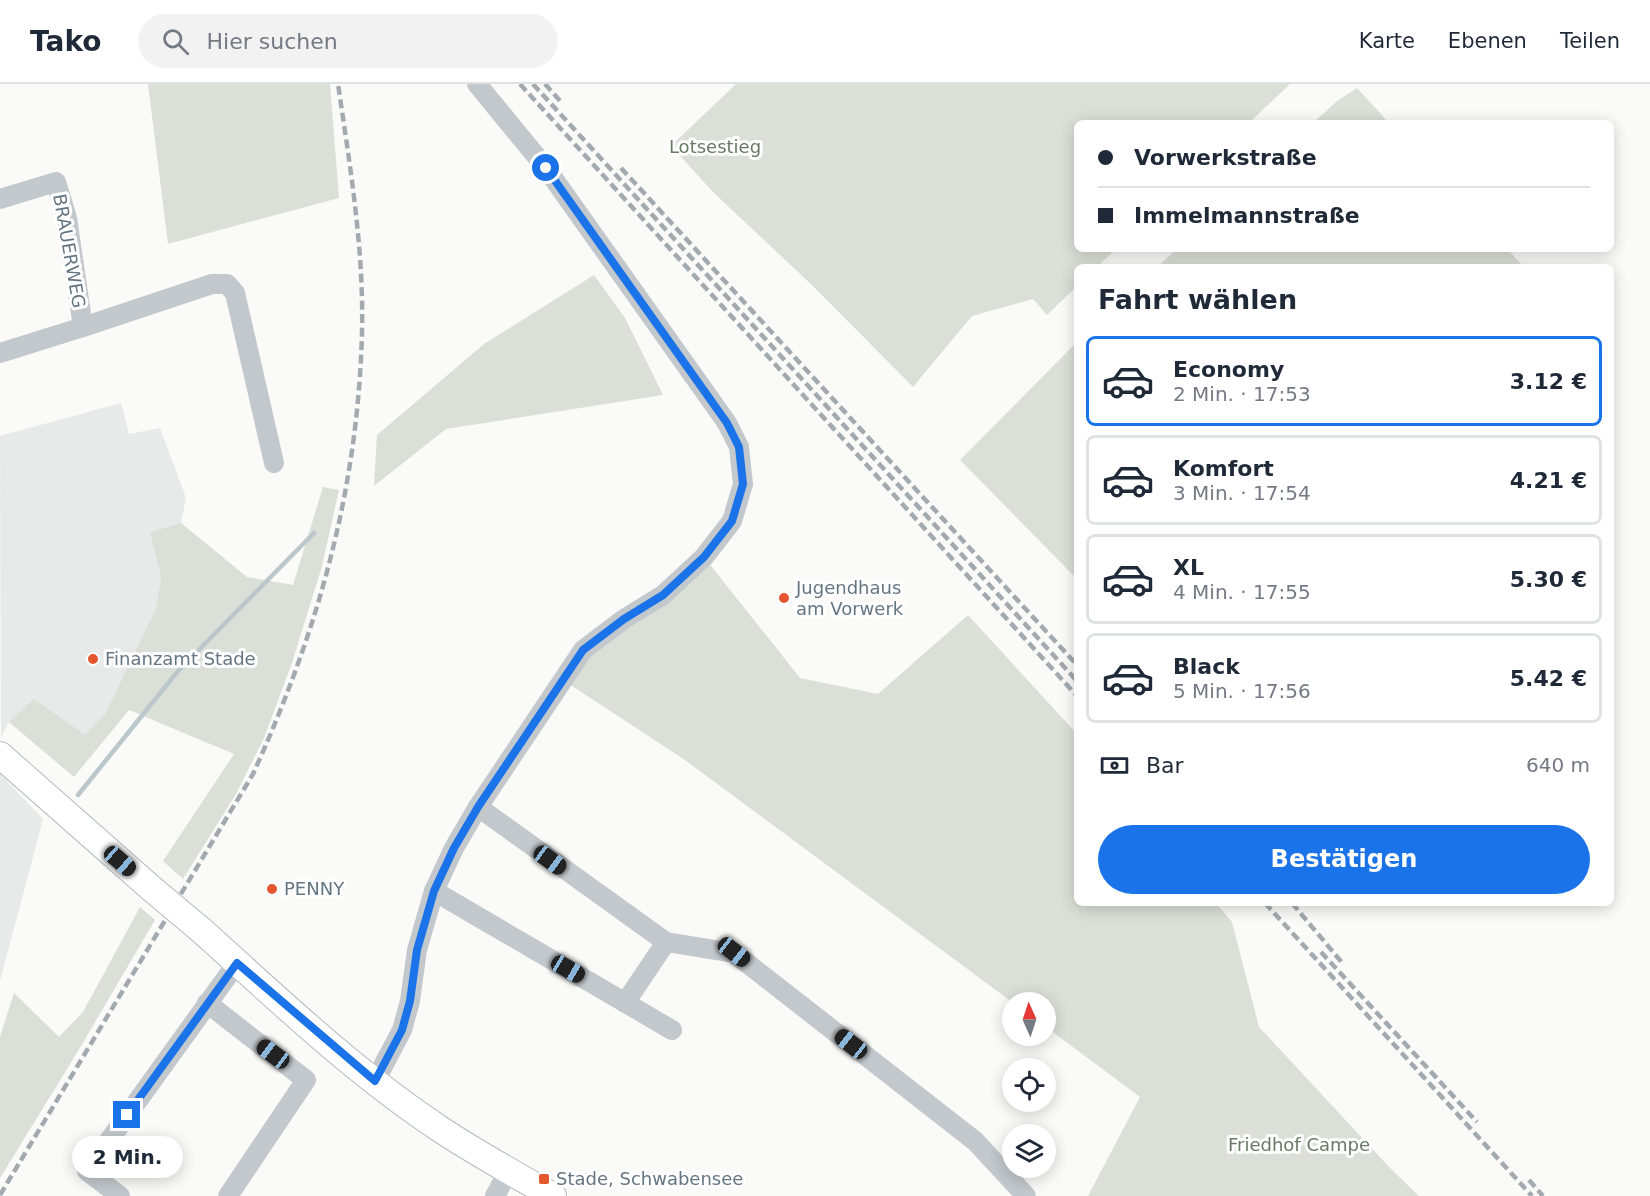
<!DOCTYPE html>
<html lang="de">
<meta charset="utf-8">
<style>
:root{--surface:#fff;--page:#f2f2f3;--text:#1f2937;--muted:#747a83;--line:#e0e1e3;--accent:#1a73e8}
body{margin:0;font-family:"DejaVu Sans",sans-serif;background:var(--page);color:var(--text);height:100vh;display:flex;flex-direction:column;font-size:22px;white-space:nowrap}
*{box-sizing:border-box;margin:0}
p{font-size:20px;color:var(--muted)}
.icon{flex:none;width:33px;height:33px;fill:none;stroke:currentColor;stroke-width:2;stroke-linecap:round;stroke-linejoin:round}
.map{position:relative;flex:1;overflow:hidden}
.panel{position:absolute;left:1074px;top:180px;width:540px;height:642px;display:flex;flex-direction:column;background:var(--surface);border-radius:9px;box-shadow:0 3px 15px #0003}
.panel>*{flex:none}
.hud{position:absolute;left:1074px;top:36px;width:540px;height:132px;border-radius:9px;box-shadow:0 3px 15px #0003;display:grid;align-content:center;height:132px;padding:0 24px;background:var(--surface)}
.needle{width:39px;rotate:357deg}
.controls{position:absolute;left:1002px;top:908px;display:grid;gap:12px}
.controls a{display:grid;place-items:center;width:54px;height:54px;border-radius:50%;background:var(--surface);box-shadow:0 3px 15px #0003;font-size:30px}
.end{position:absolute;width:27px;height:27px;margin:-14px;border:8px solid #1a73e8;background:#fff;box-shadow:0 0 0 3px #fff}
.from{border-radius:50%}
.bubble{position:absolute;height:42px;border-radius:21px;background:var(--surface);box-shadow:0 3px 15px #0003;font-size:20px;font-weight:700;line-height:42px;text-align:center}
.car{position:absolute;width:18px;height:36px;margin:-18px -9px;border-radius:8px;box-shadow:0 0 4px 2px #0007;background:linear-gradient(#222 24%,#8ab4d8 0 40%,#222 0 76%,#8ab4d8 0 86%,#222 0)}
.hud b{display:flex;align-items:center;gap:21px;height:57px;font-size:22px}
.hud b+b{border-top:2px solid var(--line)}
.hud i{width:15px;height:15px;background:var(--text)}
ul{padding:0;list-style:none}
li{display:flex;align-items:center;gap:18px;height:90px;margin:0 12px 9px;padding:0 12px;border:3px solid var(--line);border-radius:9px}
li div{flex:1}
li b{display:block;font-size:22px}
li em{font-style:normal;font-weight:700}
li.on{border-color:var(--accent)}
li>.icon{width:54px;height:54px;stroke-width:1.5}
h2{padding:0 24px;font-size:27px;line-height:72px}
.pay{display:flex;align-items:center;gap:15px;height:66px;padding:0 24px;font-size:22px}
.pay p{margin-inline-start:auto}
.primary-button{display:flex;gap:12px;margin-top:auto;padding:12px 24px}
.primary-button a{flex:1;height:69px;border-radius:36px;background:var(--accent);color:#fff;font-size:24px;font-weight:700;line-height:69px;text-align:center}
header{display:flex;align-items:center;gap:36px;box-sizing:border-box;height:84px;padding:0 30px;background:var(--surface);border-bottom:2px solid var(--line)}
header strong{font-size:28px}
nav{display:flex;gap:33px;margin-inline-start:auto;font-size:21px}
.search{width:420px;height:54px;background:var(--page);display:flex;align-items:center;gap:15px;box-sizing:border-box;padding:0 21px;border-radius:33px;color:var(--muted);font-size:22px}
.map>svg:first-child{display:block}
</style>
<header>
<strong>Tako</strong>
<div class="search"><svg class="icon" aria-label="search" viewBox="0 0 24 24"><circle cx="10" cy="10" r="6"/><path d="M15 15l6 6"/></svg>Hier suchen</div>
<nav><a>Karte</a><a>Ebenen</a><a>Teilen</a></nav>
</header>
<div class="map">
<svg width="1650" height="1112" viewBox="0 0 1650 1112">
<rect width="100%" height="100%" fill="#fafaf8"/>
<g fill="#e8e9e9">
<polygon points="121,319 129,350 160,344 186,414 181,439 150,448 161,493 156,524 105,630 85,651 9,638 1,653 0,352"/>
<polygon points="0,690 43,735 0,897"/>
</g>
<g fill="#dadfd7">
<polygon points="148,0 330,0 339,114 168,160"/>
<polygon points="736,0 1290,0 1249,39 1077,39 1077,165 1116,165 1097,183 1077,183 1077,202 1047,231 1033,215 972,232 913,303 814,203 714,109 671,62"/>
<polygon points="1357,4 1389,39 1313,39 1337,17"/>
<polygon points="1177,165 1507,165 1524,183 1157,183"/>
<polygon points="594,191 625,234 663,311 446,345 374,402 377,351 484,260"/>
<polygon points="1077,258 1077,495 960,376"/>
<polygon points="323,403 339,406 322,482 292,579 264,654 236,710 183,795 163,777 234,670 129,626 74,693 9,638 34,615 85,651 105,630 156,524 161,493 150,448 181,439 247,493 293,501"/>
<polygon points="704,473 800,594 878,610 968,531 1077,650 1077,819 1216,819 1232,838 1259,943 1391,1085 1419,1112 1088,1112 1140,1013 1046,943 1046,918 1012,918 685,676 563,596"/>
<polygon points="140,823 155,836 78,967 0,1094 0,953 14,909 59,953 83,928"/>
</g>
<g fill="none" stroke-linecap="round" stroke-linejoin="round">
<polyline stroke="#bbc7cb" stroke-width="4.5" points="78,711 178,587 314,449"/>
<g stroke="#b5babe" stroke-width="28">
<g id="major">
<polyline points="0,671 152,805"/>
<path d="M201 846C279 916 356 990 443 1047 478 1070 516 1091 553 1112"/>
</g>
</g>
<g stroke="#c3c8cc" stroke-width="20">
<polyline points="0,115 56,98 67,134 83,243 0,269"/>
<polyline points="83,243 212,200 227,200 235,209 274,379"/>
<polyline points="478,723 666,858 734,869 975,1057 1026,1112"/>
<polyline points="434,807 672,946"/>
<polyline points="207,919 306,996 228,1112"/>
<polyline points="625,919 666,858"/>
<polyline points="375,997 402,946 410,917 417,866 434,807 454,764 478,723 583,566 624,535 663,511 704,473 732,437 743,400 739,363 727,339 546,84 477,0"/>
<polyline points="120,1112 87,1087 237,879"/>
<polyline points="495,1112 509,1086"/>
</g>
<use href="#major" stroke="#fff" stroke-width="26"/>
<g stroke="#a2aab0" stroke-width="4.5" stroke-dasharray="9 4.5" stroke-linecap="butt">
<polyline points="520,0 1077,612"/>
<polyline points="533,0 1077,597"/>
<polyline points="545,0 561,18"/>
<polyline points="621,84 1077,581"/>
<polyline points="1265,819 1532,1112"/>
<polyline points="1292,819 1344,881"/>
<polyline points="1321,868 1477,1038"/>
<polyline points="1529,1096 1543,1112"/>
<path d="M0 1111 253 690C318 547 358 406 362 248 364 165 350 82 338 0"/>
</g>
<g stroke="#b5babe" stroke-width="28" stroke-linecap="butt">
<polyline id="major-bridge" points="152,805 201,846"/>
</g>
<use href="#major-bridge" stroke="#fff" stroke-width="26"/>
</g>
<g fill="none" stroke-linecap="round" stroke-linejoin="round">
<polyline stroke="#1a73e8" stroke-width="8" points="127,1031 237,879 375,997 402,946 410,917 417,866 434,807 454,764 478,723 583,566 624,535 663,511 704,473 732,437 743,400 739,363 727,339 546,84"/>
</g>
<g fill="#e4572e" stroke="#fff" stroke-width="2">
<circle cx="784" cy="514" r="6"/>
<circle cx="93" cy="575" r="6"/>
<circle cx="272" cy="805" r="6"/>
<rect x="538" y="1089" width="12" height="12" rx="3"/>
</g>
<g text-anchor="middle" stroke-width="6" stroke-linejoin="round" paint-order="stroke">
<g font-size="18" fill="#687a64" stroke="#fff">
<text x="715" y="69">Lotsestieg</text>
<text x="1299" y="1067">Friedhof Campe</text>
</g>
<g font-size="18" fill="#657683" stroke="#fff">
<text transform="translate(69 167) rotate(80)" y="6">BRAUERWEG</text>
</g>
<g font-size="18" fill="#657683" stroke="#fff" text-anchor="start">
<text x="796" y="510">Jugendhaus<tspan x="796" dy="21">am Vorwerk</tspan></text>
<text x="105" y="581">Finanzamt Stade</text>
<text x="284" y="811">PENNY</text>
<text x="556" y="1101">Stade, Schwabensee</text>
</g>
</g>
</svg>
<div class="controls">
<a><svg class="needle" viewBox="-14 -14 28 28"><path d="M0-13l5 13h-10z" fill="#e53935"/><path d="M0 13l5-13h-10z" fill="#747a83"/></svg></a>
<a><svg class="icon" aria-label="locate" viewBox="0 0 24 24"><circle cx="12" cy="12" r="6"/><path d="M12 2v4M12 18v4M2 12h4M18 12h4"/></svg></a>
<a><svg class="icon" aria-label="layers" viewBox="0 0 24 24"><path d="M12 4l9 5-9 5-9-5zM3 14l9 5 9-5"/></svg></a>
</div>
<i class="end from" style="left:546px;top:84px"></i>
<i class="end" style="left:127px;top:1031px"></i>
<div class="bubble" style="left:72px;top:1052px;width:111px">2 Min.</div>
<i class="car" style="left:550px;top:776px;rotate:126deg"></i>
<i class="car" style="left:120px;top:777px;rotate:131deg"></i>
<i class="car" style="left:734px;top:868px;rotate:128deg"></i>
<i class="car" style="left:568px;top:885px;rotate:120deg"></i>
<i class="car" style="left:851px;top:960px;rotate:308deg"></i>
<i class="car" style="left:273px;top:970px;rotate:307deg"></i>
<div class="hud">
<b><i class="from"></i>Vorwerkstraße</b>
<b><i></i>Immelmannstraße</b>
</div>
<section class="panel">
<h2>Fahrt wählen</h2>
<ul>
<li class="on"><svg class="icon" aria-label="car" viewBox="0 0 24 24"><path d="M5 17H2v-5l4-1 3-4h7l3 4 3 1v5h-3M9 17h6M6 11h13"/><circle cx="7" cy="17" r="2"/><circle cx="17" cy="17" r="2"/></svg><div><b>Economy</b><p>2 Min. · 17:53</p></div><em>3.12 €</em></li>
<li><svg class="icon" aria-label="car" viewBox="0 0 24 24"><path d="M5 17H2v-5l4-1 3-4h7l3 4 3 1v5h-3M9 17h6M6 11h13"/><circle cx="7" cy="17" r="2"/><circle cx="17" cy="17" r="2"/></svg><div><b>Komfort</b><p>3 Min. · 17:54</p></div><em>4.21 €</em></li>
<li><svg class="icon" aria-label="car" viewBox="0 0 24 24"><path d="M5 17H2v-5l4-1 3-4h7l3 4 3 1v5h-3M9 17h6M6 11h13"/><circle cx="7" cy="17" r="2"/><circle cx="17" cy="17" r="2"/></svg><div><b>XL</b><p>4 Min. · 17:55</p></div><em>5.30 €</em></li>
<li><svg class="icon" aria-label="car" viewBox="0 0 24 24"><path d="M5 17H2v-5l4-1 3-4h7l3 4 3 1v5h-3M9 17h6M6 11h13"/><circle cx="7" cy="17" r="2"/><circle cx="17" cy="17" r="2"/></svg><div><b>Black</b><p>5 Min. · 17:56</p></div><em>5.42 €</em></li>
</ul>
<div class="pay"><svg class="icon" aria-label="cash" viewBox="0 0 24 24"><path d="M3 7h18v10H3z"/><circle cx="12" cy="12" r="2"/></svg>Bar<p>640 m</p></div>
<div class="primary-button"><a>Bestätigen</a></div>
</section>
</div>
